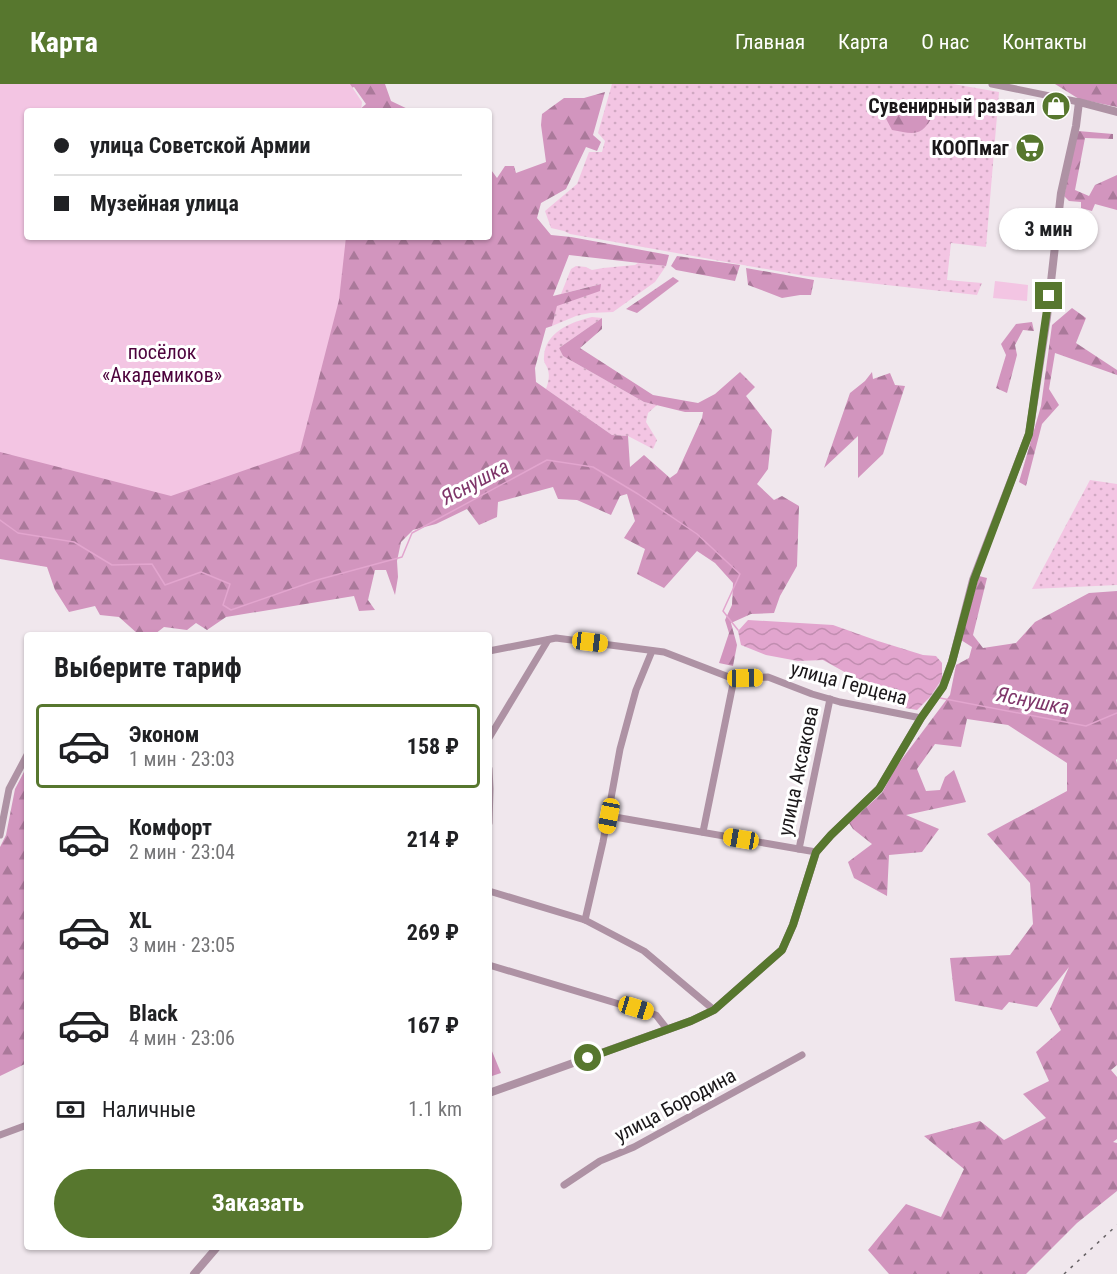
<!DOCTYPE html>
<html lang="ru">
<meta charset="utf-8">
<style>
:root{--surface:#fff;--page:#f2f2f2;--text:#202124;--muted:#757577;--line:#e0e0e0;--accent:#57772e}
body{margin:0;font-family:"Roboto Condensed",sans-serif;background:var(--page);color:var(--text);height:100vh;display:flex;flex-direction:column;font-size:22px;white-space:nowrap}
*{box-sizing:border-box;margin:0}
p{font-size:20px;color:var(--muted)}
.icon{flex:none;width:33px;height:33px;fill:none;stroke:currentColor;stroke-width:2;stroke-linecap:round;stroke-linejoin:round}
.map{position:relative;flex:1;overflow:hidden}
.drawer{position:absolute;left:24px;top:548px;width:468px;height:618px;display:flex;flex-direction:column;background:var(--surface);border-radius:6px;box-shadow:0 2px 4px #0004}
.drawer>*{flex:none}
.banner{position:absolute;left:24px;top:24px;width:468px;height:132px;border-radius:6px;box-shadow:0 2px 4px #0004;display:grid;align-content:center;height:132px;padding:0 30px;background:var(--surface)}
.end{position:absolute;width:27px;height:27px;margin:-14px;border:8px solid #57772e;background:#fff;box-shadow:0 0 0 3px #fff}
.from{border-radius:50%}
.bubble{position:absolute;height:42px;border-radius:21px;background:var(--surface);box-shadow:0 2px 4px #0004;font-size:20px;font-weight:700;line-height:42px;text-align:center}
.car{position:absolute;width:18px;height:36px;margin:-18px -9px;border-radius:8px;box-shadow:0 0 4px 2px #0007;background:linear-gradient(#f5c518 24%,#345 0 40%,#f5c518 0 76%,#345 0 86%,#f5c518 0)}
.banner b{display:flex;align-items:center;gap:21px;height:57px;font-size:22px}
.banner b+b{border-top:2px solid var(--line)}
.banner i{width:15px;height:15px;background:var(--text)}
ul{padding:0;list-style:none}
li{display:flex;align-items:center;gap:18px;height:84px;margin:0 12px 9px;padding:0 18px;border:3px solid transparent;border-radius:6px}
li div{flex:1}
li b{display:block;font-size:22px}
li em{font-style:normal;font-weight:700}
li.active{border-color:var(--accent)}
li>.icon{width:54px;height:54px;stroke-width:1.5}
h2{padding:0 30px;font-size:27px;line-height:72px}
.pay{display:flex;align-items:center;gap:15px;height:66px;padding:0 30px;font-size:22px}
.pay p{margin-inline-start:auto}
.cta{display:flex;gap:12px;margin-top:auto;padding:12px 30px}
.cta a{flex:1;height:69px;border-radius:36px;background:var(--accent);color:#fff;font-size:24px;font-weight:700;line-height:69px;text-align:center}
header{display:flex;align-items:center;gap:36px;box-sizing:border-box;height:84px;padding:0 30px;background:var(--accent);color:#fff}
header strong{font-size:28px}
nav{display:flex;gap:33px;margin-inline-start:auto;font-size:21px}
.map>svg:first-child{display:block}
</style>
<header>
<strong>Карта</strong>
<nav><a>Главная</a><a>Карта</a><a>О нас</a><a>Контакты</a></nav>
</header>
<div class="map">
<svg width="1117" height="1190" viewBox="0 0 1117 1190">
<defs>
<pattern id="grass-dots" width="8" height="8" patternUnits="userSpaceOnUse" patternTransform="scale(1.5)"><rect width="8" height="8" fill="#f3c5e3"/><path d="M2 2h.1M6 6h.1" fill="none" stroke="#d0a8c2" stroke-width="1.8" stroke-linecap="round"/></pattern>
<pattern id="forest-firs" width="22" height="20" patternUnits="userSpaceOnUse" patternTransform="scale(1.5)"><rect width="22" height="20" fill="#d295be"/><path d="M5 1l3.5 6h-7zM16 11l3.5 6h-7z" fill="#aa799a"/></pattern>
<pattern id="water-waves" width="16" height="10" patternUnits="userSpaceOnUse" patternTransform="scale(1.5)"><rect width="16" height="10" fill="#e2a5ce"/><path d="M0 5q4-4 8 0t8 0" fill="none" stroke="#c18db0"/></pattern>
</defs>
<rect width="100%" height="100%" fill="#f0e7ed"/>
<g fill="url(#grass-dots)">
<polygon points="612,0 953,0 999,8 986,163 951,159 947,196 982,199 977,211 805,192 570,150 564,147 551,144 545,127 577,100 589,68 602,68 605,57 598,49"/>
<polygon points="638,179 666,182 655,198 613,228 590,229 576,232 552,242 557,221 600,200 561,210 571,185 576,182 586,183 592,186 603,184 635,181"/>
<path d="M592 233 602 234 559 264 563 272 644 318 657 321 648 329 646 338 657 356 653 365 628 352 612 351 546 305C548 299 550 293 548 286 547 281 543 279 544 273 545 248 571 238 592 233Z"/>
<polygon points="1090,396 1117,400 1117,501 1032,505"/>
</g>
<g fill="url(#forest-firs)">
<polygon points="327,0 385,0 391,17 412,27 358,27 366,20 354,3 338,9"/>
<polygon points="1055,0 1117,0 1117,23 1079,15"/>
<polygon points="605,8 593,51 601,58 597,67 586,63 566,105 541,119 537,134 551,151 571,153 669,171 666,182 569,171 553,212 601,200 600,207 557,222 552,242 546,244 535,284 536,298 612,351 628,352 630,383 644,371 670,394 677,389 702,334 703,328 685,328 644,318 563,272 559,264 602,234 602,245 580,264 653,311 698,319 715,310 740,288 755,303 746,312 772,346 768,385 757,400 774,416 782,412 799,422 797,482 780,512 774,529 751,530 731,539 737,561 733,582 719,579 729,549 725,536 732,521 733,499 715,479 697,467 664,504 637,490 645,465 624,454 635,437 627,410 620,412 611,431 577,416 558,415 553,403 498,418 497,433 479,441 467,425 436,440 413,446 401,458 397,477 398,493 395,511 386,486 375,486 368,516 375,526 359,527 354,512 226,533 207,546 196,539 187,546 164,543 155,550 138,550 119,533 100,531 95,522 69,528 55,506 47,483 0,475 0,319 323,153 489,153 489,83 497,94 505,82 514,82 516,89 546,78 541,41 542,30 564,14 584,14"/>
<path d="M909 17C921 24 925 19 931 35 920 54 911 49 892 46L884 31C891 21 897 20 909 17Z"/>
<polygon points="1078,47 1113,50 1113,55 1085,54 1075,106 1089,112 1095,101 1117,91 1117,126 1095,120 1092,127 1081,124 1081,118 1069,117 1064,112"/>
<polygon points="677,172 740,181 735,197 676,186 671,182"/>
<polygon points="746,184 814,196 811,211 800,211 782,214 748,201"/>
<polygon points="673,193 679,197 637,229 626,225"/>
<polygon points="1072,224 1086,234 1076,259 1117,286 1117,291 1055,269 1049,305 1059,321 1042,340 1026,402 1019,398 1041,322 1052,241"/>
<polygon points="1032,238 1034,247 1023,246 1015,261 1017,271 1007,309 996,304 1006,271 1001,260 1016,240"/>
<polygon points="872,288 873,295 890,289 895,301 905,302 883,370 858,394 858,352 824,384 850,309 865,297"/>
<polygon points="979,492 987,494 973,551 983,564 1016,559 1035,538 1089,509 1117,507 1117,675 1116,676 1117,680 1117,981 1111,986 1117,993 1117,1055 1113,1058 1117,1059 1117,1107 1077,1139 1026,1190 889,1190 868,1166 906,1120 941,1133 964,1085 924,1052 980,1037 1004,1056 1046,1034 1023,1010 1049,997 1036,968 1061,946 1050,925 1069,883 1037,923 1009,918 1002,926 955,917 950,874 1010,871 1033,840 1030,799 987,750 1067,707 1067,679 1008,641 967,635 961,663 935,660 917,685 926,707 940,706 945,693 954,686 966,718 906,731 939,745 922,768 889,771 887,812 854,794 848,778 872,760 853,745 849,739 882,709 896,683 950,611 956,581 969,574 972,563 961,556"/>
<polygon points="27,682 27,715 25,718 27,724 27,979 0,992 0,763 6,751 15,705"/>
<polygon points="489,960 501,989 489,993"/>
</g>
<g fill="#f3c5e3">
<polygon points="0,0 350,0 362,18 361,27 27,27 27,153 346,153 339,216 300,367 171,412 0,368"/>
<polygon points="995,197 1028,201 1027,217 993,214"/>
</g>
<polygon fill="url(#water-waves)" points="748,536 833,541 878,557 923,571 936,572 942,579 942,595 930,613 917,626 900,623 879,616 868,601 823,576 798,577 766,571 741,561 738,547"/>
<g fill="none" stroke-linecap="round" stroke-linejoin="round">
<g stroke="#e2a5ce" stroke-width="1.5">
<polyline points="0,436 18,449 74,458 112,481 152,480 165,501 201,488 230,500 223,521 231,526 317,496 402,473 412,449 547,376 593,383 638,410 697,450 740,490 723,527 738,546"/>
<polyline points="940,614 1086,642 1117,629"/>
</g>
<g stroke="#ae92a4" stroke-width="7">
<polyline points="992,0 1079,18"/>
<polyline points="489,567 556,554 664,568 734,595 768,593 812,610 840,618 921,634"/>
<polyline points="489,654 548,556"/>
<polyline points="489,685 490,705 489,739"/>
<polyline points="609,732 816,768"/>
<polyline points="703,748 734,595"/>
<polyline points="0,751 9,705 27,671"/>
<polyline points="799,765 830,615"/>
<polyline points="489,807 585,836 644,867 714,926"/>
<polyline points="585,836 603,758 620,665 636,606 652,567"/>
<polyline points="489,881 656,931 667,945"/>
<polyline points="0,1051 27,1041"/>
<polyline points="564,1101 600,1077 634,1063 802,971"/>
</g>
<g stroke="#ae92a4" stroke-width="8">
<polyline points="489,1009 691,937 714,926 782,866 793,841 816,768 831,751 879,705 921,634 943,602 952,578 973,496 1029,350 1047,233 1061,109 1076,42 1079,18 1117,28"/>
<polyline points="194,1190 218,1162"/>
</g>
<polyline stroke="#656063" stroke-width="1.5" stroke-dasharray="3 6" stroke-linecap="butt" points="1064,1190 1117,1141"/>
</g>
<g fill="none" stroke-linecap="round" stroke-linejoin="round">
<polyline stroke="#57772e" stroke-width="8" points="588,974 691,937 714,926 782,866 793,841 816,768 831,751 879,705 921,634 943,603 952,578 974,496 1029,350 1049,212"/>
</g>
<defs>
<g id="shop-disc" transform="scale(1.5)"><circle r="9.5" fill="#57772e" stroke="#fff"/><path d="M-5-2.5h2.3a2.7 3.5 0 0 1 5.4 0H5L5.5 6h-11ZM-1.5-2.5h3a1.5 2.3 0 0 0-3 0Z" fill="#fff"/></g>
<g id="supermarket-disc" transform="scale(1.5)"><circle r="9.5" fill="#57772e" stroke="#fff"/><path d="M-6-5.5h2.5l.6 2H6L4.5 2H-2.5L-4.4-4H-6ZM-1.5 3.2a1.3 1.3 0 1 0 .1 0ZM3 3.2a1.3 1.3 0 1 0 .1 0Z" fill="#fff"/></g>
</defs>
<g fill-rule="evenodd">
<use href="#shop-disc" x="1056" y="22"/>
<use href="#supermarket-disc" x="1030" y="64"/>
</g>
<g text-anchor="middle" stroke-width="6" stroke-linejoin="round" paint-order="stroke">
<g font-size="20" font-weight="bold" fill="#1a1719" stroke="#fff" text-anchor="end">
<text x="1035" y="29">Сувенирный развал</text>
<text x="1009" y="71">КООПмаг</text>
</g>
<g font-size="20" fill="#4c023c" stroke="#fff">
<text x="162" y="275">посёлок<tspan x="162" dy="23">«Академиков»</tspan></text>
</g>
<g font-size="20" fill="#1a1719" stroke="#fff">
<text transform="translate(849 599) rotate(15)" y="7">улица Герцена</text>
<text transform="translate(798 687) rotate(-78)" y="7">улица Аксакова</text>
<text transform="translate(675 1021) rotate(-28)" y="7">улица Бородина</text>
</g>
<g font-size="21" font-style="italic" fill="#7f366a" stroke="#fff">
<text transform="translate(475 398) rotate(-28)" y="7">Яснушка</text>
<text transform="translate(1033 617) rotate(11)" y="7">Яснушка</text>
</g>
</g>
</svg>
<i class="end from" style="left:588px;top:974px"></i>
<i class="end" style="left:1049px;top:212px"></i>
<div class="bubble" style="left:999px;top:124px;width:99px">3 мин</div>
<i class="car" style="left:590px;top:558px;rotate:97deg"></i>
<i class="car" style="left:745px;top:594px;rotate:89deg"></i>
<i class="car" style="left:609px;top:732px;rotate:191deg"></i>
<i class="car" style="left:741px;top:755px;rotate:280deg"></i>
<i class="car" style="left:636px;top:924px;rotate:107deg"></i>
<div class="banner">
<b><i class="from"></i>улица Советской Армии</b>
<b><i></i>Музейная улица</b>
</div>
<section class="drawer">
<h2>Выберите тариф</h2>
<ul>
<li class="active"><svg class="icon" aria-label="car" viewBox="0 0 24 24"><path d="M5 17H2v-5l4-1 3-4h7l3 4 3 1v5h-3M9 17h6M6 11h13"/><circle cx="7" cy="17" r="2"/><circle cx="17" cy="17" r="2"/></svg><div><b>Эконом</b><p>1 мин · 23:03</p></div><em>158 ₽</em></li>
<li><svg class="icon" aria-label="car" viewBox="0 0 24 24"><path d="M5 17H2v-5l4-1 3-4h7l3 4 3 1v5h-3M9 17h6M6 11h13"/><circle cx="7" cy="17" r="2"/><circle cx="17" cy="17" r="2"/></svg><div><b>Комфорт</b><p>2 мин · 23:04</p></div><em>214 ₽</em></li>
<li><svg class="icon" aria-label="car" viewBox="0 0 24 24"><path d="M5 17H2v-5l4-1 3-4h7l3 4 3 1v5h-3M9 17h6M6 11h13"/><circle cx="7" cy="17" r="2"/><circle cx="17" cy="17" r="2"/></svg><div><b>XL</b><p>3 мин · 23:05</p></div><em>269 ₽</em></li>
<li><svg class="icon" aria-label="car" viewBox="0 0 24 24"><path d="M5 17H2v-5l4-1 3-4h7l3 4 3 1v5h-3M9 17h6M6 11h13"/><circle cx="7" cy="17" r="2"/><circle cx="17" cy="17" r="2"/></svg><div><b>Black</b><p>4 мин · 23:06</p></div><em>167 ₽</em></li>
</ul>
<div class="pay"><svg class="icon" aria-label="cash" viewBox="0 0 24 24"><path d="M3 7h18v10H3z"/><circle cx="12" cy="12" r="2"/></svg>Наличные<p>1.1 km</p></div>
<div class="cta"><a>Заказать</a></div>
</section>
</div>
